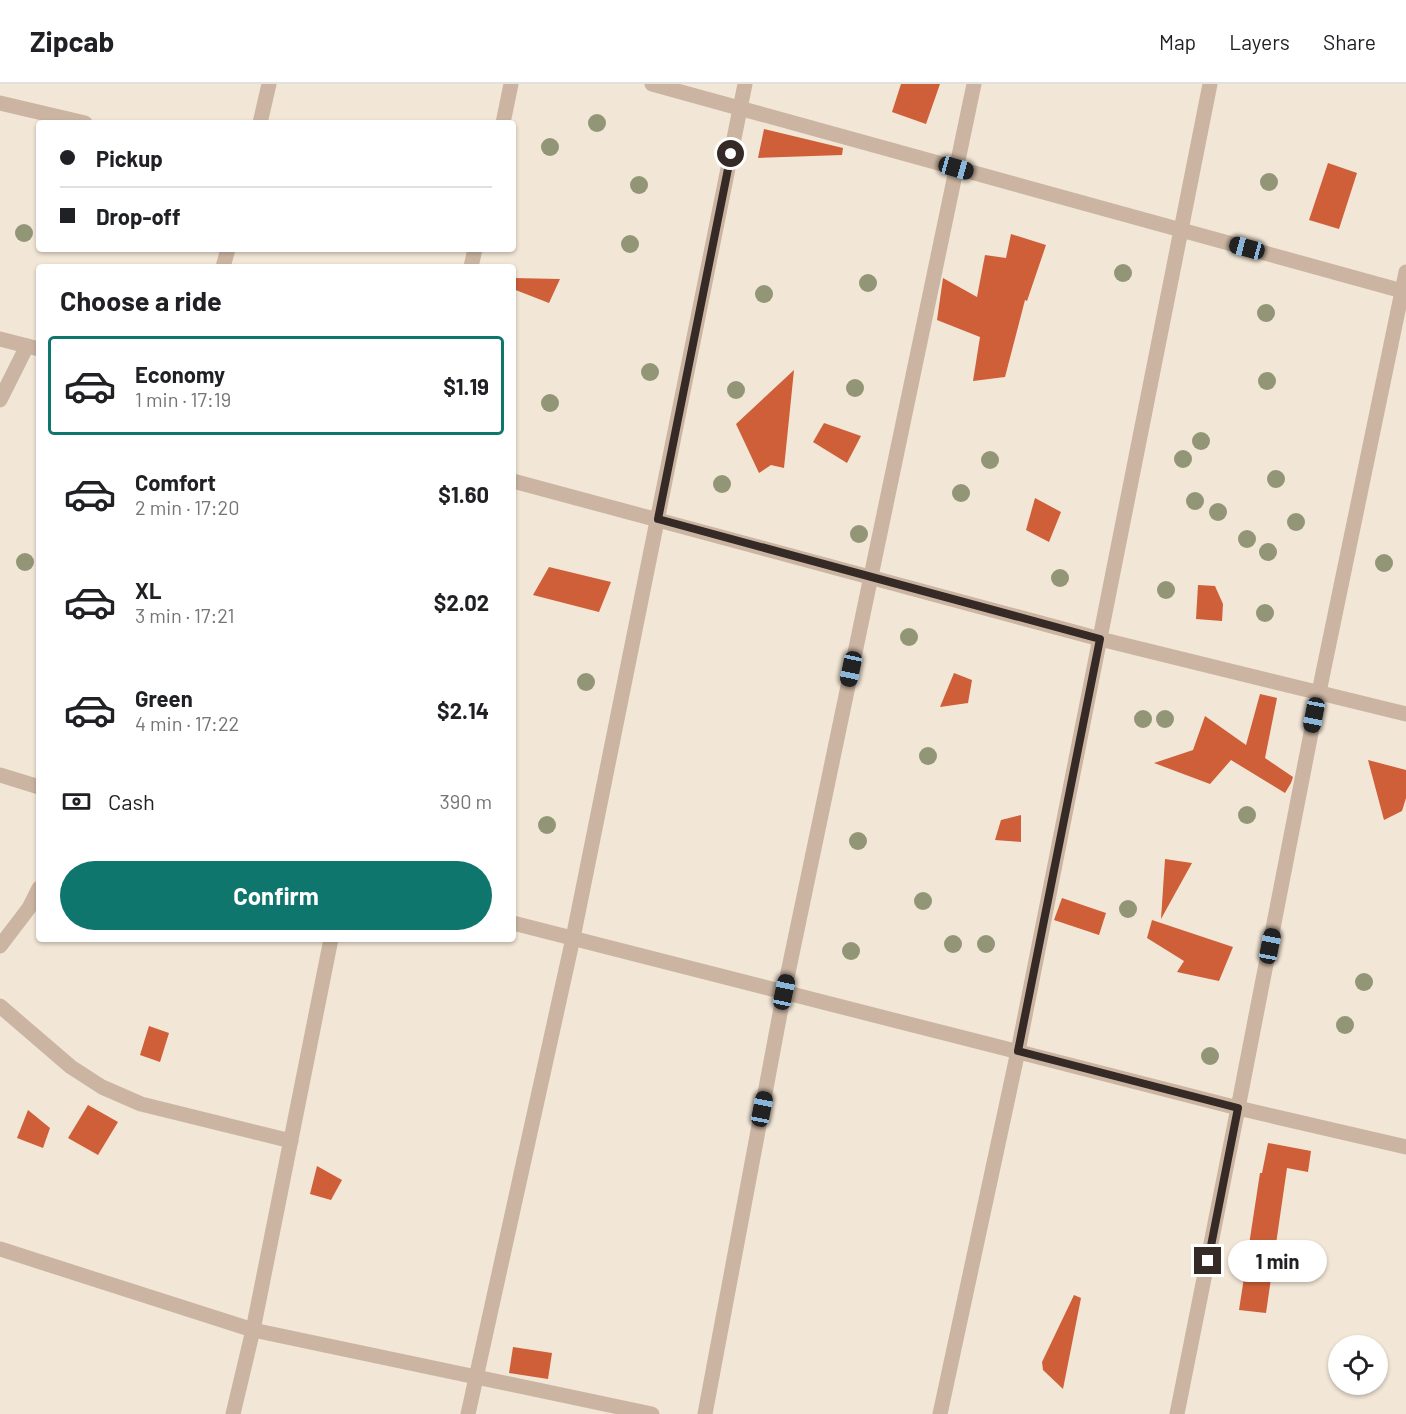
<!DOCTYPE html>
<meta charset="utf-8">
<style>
:root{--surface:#fff;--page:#f6f6f6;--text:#202124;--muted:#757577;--line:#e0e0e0;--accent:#0f766e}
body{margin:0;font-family:Barlow,sans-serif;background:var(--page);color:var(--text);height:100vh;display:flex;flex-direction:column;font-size:22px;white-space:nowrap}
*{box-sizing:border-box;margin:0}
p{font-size:20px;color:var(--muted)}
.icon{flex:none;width:33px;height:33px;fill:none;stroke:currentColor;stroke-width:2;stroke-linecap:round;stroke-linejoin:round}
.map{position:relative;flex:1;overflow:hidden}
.sheet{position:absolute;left:36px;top:180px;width:480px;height:678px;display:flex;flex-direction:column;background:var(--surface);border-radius:6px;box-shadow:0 2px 4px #0004}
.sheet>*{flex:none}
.top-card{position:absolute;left:36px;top:36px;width:480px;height:132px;border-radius:6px;box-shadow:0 2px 4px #0004;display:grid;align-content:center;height:132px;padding:0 24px;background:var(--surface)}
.fabs{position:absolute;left:1328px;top:1251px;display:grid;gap:12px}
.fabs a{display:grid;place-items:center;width:60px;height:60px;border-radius:50%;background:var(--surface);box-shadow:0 2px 4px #0004;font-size:30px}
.end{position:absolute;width:27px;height:27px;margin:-14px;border:8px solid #352a25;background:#fff;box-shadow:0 0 0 3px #fff}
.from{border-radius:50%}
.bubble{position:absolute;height:42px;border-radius:21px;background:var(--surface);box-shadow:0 2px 4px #0004;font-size:20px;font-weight:700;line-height:42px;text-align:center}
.car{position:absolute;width:18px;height:36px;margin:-18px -9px;border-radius:8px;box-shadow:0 0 4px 2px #0007;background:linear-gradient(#222 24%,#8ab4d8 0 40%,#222 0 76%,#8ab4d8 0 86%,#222 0)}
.top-card b{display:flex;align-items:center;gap:21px;height:57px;font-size:22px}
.top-card b+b{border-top:2px solid var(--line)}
.top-card i{width:15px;height:15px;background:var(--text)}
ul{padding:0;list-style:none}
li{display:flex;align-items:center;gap:18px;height:99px;margin:0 12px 9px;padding:0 12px;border:3px solid transparent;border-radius:6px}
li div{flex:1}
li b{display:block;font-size:22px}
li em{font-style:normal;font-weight:700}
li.selected{border-color:var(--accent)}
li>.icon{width:54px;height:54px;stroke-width:1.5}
h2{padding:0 24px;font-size:27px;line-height:72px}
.pay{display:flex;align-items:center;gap:15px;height:66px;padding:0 24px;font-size:22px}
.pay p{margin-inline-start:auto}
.action{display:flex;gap:12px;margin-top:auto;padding:12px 24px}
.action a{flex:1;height:69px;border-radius:36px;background:var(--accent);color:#fff;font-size:24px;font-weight:700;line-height:69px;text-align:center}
header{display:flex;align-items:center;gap:36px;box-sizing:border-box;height:84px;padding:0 30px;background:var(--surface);border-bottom:2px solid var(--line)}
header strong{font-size:28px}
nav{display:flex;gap:33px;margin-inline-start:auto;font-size:21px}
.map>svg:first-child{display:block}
</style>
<header>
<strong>Zipcab</strong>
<nav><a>Map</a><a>Layers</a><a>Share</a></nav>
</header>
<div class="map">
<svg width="1406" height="1330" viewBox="0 0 1406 1330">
<rect width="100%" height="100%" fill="#f2e6d6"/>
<g fill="#ce5f38">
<polygon points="901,0 940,0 926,40 892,28"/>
<polygon points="764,45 843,64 842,71 758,74"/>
<polygon points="1328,79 1357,89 1339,145 1309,136"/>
<polygon points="1011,150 1046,161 1027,217 1025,216 1005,293 973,297 980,253 937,236 943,194 977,213 985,171 1006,174"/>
<polygon points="513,194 560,195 549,219 513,205"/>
<polygon points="794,286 784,384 771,381 759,389 736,340"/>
<polygon points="824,339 861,352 847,379 813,358"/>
<polygon points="1035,414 1061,428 1049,458 1026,446"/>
<polygon points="549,483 611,498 599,528 533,511"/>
<polygon points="1198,501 1215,502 1223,520 1222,537 1196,535"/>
<polygon points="954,589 972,596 968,619 940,623"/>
<polygon points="1260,610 1277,614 1265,674 1293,693 1291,699 1285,709 1231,676 1210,700 1154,679 1193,666 1205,632 1246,661"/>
<polygon points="1368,676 1406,686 1406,714 1402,727 1384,736"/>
<polygon points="1021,731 1021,758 995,756 1001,736"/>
<polygon points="1165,775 1192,779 1161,835"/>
<polygon points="1062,814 1106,829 1099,851 1054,836"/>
<polygon points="1152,836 1233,863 1219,897 1177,888 1184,877 1147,854"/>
<polygon points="149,942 169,949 160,978 140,971"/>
<polygon points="88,1021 118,1038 98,1071 68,1054"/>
<polygon points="28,1026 50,1044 43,1064 17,1054"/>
<polygon points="1268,1059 1311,1067 1308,1088 1287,1084 1266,1229 1239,1226 1260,1089 1262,1089"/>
<polygon points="317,1082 342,1096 331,1116 310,1110"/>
<polygon points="1074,1211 1081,1214 1063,1305 1043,1286 1042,1278"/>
<polygon points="513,1263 552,1269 548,1295 509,1289"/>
</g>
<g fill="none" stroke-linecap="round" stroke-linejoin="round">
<g stroke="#cbb5a2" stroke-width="15">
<polyline points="652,0 1406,208"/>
<polyline points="0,19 85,39"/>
<polyline points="260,39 269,0"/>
<polyline points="503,39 511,0"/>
<polyline points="223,183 228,165"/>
<polyline points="471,183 475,165"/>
<polyline points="0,255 39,265"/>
<polyline points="0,316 27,262"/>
<polyline points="513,397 1100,555 1406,630"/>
<polyline points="0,691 39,703"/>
<polyline points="513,839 1238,1024 1406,1063"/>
<polyline points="0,862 29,824 39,804"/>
<polyline points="0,922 71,983 102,1003 141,1020 291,1057"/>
<polyline points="0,1165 253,1246 652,1330"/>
<polyline points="233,1330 253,1246 331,855"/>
<polyline points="468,1330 573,854 745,0"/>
<polyline points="705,1330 784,908 974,0"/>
<polyline points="940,1330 1018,967 1210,0"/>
<polyline points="1177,1330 1238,1024 1319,608 1406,188"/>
</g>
</g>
<g fill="#929676">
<circle cx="597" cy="39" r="9"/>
<circle cx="550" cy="63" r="9"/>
<circle cx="1269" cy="98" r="9"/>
<circle cx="639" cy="101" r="9"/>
<circle cx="24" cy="149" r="9"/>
<circle cx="630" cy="160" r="9"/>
<circle cx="1123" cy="189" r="9"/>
<circle cx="868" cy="199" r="9"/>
<circle cx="764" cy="210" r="9"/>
<circle cx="1266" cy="229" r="9"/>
<circle cx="650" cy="288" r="9"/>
<circle cx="1267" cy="297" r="9"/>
<circle cx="855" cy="304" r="9"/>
<circle cx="736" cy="306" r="9"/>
<circle cx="550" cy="319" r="9"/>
<circle cx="1201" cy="357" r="9"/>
<circle cx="1183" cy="375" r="9"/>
<circle cx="990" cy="376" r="9"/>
<circle cx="1276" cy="395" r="9"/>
<circle cx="722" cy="400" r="9"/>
<circle cx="961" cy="409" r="9"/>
<circle cx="1195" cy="417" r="9"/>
<circle cx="1218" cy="428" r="9"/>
<circle cx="1296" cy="438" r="9"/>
<circle cx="859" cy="450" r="9"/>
<circle cx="1247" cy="455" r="9"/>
<circle cx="1268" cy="468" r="9"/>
<circle cx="25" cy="478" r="9"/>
<circle cx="1384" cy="479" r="9"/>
<circle cx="1060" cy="494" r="9"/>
<circle cx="1166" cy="506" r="9"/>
<circle cx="1265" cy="529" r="9"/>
<circle cx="909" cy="553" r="9"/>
<circle cx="586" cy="598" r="9"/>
<circle cx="1143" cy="635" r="9"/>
<circle cx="1165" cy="635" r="9"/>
<circle cx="928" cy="672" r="9"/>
<circle cx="1247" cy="731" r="9"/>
<circle cx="547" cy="741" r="9"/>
<circle cx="858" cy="757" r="9"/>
<circle cx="923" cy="817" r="9"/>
<circle cx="1128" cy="825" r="9"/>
<circle cx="953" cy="860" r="9"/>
<circle cx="986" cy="860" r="9"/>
<circle cx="851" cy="867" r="9"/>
<circle cx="1364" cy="898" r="9"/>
<circle cx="1345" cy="941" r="9"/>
<circle cx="1210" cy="972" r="9"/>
</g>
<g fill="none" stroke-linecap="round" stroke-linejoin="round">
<polyline stroke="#352a25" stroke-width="8" points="731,70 658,435 1100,555 1018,967 1238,1024 1208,1177"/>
</g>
</svg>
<div class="fabs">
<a><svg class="icon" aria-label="locate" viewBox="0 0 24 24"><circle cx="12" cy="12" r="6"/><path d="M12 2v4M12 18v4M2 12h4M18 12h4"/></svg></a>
</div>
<i class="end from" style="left:731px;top:70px"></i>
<i class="end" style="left:1208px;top:1177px"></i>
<div class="bubble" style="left:1228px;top:1156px;width:99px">1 min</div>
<i class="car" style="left:956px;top:84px;rotate:106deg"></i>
<i class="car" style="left:1247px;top:164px;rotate:285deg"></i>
<i class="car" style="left:851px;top:585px;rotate:192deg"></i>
<i class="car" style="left:1314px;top:631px;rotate:191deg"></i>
<i class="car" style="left:1270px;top:862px;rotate:11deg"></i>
<i class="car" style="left:784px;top:908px;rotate:12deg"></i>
<i class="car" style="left:762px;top:1025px;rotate:11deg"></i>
<div class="top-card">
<b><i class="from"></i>Pickup</b>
<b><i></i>Drop-off</b>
</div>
<section class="sheet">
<h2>Choose a ride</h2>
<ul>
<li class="selected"><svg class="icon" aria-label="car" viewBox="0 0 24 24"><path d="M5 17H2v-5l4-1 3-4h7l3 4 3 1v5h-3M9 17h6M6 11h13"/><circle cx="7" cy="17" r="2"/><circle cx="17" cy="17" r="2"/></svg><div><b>Economy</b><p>1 min · 17:19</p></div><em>$1.19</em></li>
<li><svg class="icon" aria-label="car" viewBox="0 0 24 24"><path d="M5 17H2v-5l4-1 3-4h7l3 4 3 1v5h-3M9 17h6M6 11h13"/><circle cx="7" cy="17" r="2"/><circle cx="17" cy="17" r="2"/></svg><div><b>Comfort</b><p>2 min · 17:20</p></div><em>$1.60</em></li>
<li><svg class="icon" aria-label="car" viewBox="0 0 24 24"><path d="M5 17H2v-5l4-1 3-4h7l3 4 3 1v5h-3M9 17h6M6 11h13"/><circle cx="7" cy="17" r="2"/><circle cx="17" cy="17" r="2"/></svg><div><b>XL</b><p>3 min · 17:21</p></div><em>$2.02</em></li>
<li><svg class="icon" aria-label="car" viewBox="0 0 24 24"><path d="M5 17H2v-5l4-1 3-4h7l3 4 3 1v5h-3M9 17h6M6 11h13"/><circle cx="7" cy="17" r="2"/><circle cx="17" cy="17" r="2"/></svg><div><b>Green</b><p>4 min · 17:22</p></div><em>$2.14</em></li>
</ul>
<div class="pay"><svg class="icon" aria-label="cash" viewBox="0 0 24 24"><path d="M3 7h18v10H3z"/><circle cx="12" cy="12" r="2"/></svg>Cash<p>390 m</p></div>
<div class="action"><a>Confirm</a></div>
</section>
</div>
